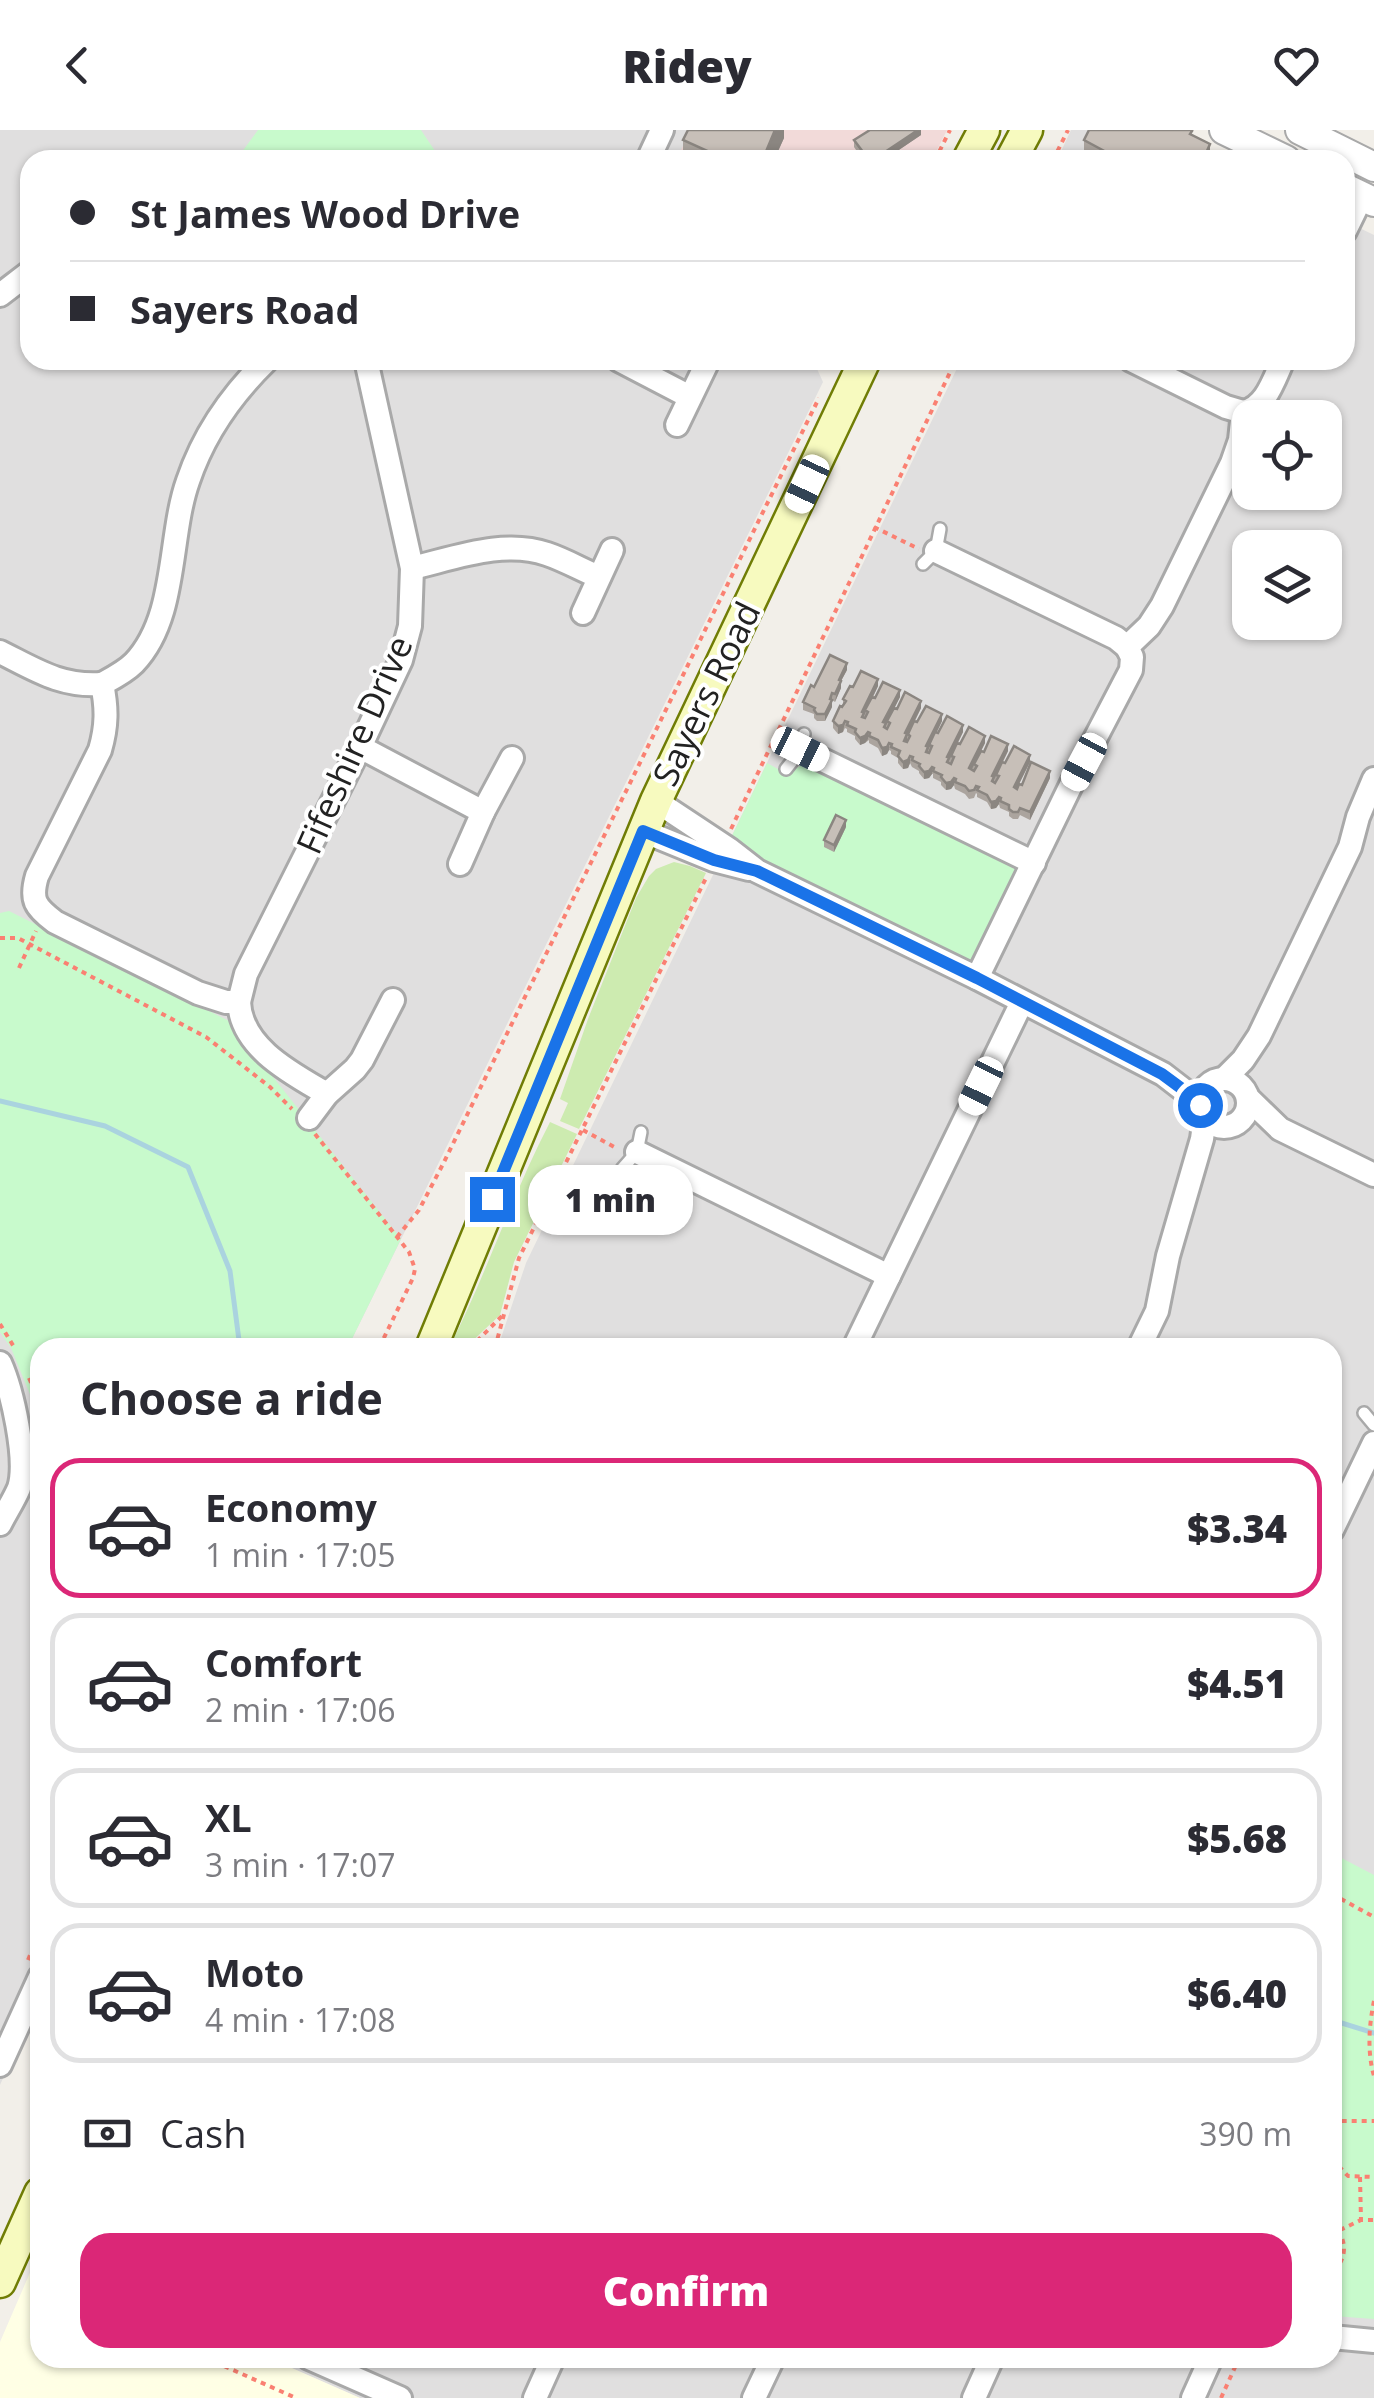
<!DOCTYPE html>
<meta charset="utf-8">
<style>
:root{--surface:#fff;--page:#f2f2f3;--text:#2b2b33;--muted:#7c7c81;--line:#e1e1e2;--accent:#db2777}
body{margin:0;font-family:"Open Sans",sans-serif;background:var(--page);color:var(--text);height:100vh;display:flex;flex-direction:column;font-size:38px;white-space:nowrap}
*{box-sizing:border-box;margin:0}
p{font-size:32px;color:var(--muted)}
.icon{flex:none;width:55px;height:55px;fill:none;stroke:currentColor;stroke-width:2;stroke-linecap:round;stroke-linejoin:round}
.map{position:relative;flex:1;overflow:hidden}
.details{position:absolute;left:30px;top:1208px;width:1312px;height:1030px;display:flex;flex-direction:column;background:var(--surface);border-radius:30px;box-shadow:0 2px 8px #0004}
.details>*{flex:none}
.top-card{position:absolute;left:20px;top:20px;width:1335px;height:220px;border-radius:30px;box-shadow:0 2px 8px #0004;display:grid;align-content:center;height:220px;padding:0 50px;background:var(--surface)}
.buttons{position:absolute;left:1232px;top:270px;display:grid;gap:20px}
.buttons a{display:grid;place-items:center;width:110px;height:110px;border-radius:20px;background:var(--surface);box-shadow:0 2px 8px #0004;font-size:50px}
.end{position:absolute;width:45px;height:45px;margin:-22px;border:12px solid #1a73e8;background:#fff;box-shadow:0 0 0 5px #fff}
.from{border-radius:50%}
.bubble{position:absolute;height:70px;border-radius:30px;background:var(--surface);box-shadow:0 2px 8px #0004;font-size:32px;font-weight:800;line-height:70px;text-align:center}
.car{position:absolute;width:30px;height:60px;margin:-30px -15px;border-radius:12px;box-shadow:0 0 8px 2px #0007;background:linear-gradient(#fff 24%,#345 0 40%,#fff 0 76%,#345 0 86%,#fff 0)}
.top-card b{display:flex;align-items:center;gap:35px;height:95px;font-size:38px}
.top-card b+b{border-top:2px solid var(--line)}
.top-card i{width:25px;height:25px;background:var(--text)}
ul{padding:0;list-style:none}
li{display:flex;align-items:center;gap:30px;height:140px;margin:0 20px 15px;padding:0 30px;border:5px solid var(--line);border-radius:30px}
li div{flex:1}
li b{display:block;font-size:38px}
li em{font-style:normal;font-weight:800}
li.active{border-color:var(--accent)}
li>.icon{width:90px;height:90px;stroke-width:1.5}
h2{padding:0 50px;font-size:45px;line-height:120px}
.pay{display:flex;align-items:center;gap:25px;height:110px;padding:0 50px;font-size:38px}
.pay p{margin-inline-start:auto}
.action{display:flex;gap:20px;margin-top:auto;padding:20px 50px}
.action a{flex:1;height:115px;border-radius:30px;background:var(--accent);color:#fff;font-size:40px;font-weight:800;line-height:115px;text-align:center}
header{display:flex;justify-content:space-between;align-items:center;height:130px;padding:0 50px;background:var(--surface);font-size:45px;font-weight:800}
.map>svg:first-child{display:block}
</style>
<header><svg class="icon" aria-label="back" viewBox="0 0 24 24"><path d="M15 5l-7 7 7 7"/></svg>Ridey<svg class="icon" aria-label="heart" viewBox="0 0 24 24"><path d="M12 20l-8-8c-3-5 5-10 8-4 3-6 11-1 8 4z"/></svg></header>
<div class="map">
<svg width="1374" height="2268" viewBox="0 0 1374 2268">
<rect width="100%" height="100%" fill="#f2efe9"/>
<g fill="#e0dfdf" fill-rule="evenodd">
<polygon points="0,0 801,0 786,30 30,30 30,230 813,230 823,252 348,1217 40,1218 40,1866 0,1955"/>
<polygon points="1071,0 1159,0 1220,30 1057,30"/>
<path d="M1345 91 1374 105V2268H360L269 2228H1332V1218L498 1217 526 1133 961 230H1345ZM1250 288H1325V362H1250ZM1250 418H1325V492H1250Z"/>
</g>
<polygon fill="#f2dad9" points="691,0 947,0 932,30 676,30"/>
<polygon fill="#ffffe5" points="38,2124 40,2125 40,2228 269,2228 360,2268 0,2268 0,2212"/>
<g fill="#cdebb0">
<polygon points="674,732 690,736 706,743 579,999 560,991 568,973 560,969 588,889 636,768 649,746 656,739"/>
<path d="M550 992 577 1004 514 1132 500 1185 466 1217H452L450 1216C487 1143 512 1065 550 992Z"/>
</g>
<g fill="#c8facc">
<polygon points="258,0 421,0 441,30 236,30"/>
<polygon points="806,632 1016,737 1017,740 978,827 964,831 728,714 767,633 787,644"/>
<polygon points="9,781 229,891 401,1109 348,1217 40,1218 40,1329 35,1324 36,1279 11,1218 0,1202 0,783"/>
<polygon points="1332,1723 1374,1745 1374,2189 1333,2186"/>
</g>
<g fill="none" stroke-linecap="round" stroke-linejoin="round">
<g stroke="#aad3df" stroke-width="5">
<polyline points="0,971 105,996 188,1037 230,1141 240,1218"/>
<polyline points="1332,1890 1374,1903"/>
</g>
<g stroke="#a9a9a9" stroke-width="16">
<g id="service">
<polyline points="923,434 936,421 940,399"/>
<polyline points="786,639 797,625 804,604"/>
<polyline points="622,1039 637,1022 641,1002"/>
<polyline points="1364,1283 1374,1295"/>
</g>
</g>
<g stroke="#a9a9a9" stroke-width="28">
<g id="minor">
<polyline points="648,30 662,0"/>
<polyline points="1345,101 1362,66"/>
<polyline points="0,165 30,142"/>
<path d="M267 230C231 265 204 303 188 351 168 407 178 487 134 533 125 542 113 548 102 554 107 578 107 596 100 620L37 746C30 770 35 777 55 792L198 863 226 872H239C241 918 293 944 327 964"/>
<polyline points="619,230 690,267"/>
<polyline points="1131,230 1226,277 1243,282"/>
<polyline points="677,295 706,235"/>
<polyline points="936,421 1116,508 1127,517"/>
<path d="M412 438C455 428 504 409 547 424 565 430 582 440 599 447"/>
<polyline points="583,483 612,420"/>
<path d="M0 522C36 540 61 557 102 554"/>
<polyline points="360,617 483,682"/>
<polyline points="800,619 1034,733"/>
<polyline points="656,671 730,720 757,741 977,848 1163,944 1185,961 1202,982"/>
<polyline points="643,701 714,730 749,739"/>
<polyline points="460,734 483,682 512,628"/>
<path d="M977 848 1072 653 1131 540 1132 527 1127 517 1149 496 1162 476 1232 333 1240 310 1243 282C1266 278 1274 249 1283 230"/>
<polyline points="239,872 246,844 360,617 401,530 410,496 412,438 366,230"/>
<polyline points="1224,949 1243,930 1259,906 1350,717 1358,687 1374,649"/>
<circle cx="1224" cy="973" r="24"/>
<polyline points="1248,968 1280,999 1374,1045"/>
<polyline points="309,988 327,964 355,939 362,930 393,870"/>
<polyline points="637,1022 889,1146"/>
<polyline points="854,1218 1022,872"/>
<polyline points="1139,1218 1157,1181 1168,1126 1202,1009 1205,987"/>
<path d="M0 1233C12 1260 28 1330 19 1358 14 1370 6 1382 0 1394"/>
<polyline points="1332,1400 1374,1313"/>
<polyline points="0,1935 40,1847"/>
<polyline points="1332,2207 1374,2211"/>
<polyline points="309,2228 400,2268"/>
<polyline points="535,2268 553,2228"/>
<polyline points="754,2268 773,2228"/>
<polyline points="974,2268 992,2228"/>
<polyline points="1193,2268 1211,2228"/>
</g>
</g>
<g stroke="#a9a9a9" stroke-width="32">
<g id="tertiary">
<polyline points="1224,0 1286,30"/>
<polyline points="1300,0 1374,37"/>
<polyline points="1345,58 1374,72"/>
</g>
</g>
<g stroke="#707d05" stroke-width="35">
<g id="secondary">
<polyline points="968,30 984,0"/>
<polyline points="1011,30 1027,0"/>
<polyline points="431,1218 656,671 865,230"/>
<polyline points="0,2152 40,2063"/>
</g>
</g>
<g stroke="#fa8072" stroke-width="4" stroke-dasharray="5 5" stroke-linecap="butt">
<polyline points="935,30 950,0"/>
<polyline points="1053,30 1068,0"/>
<polyline points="874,397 919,419"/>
<polyline points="731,699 956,230"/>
<polyline points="0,808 18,808 206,907 270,957 292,979"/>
<polyline points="19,838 36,801"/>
<polyline points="583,1000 618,1019"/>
<polyline points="315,1004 409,1122 415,1139 413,1148 379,1218"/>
<polyline points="397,1107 419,1080 443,1034 819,268"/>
<polyline points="0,1194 14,1217"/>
<polyline points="470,1218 502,1186"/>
<polyline points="495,1218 519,1128 706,748"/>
<polyline points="29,1248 34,1259 40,1265"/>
<polyline points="1332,1764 1374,1787"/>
<polyline points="28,1830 40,1802"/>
<path d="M1374 1871C1369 1895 1367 1922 1374 1946"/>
<polyline points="1332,1989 1338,1991 1374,1991"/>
<polyline points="1332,2029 1348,2046 1374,2047"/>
<polyline points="1360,2047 1361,2090 1374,2090"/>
<path d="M1332 2092C1347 2109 1349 2127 1332 2143"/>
<polyline points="1340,2100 1361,2090"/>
<polyline points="206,2228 296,2268"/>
<polyline points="1221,2268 1236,2235 1246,2228"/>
</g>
<use href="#service" stroke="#fff" stroke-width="11"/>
<use href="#minor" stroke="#fff" stroke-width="22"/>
<use href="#tertiary" stroke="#fff" stroke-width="28"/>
<use href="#secondary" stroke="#f7fabf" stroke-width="30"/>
</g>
<g fill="#aba49e">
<polygon points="784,0 784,8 774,30 683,30 683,10"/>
<polygon points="921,0 921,5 884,30 863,30 854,17 854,10"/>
<polygon points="1192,5 1210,30 1084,30 1084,10"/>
<polygon points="847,540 841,551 841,558 835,572 832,570 832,577 825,591 817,591 814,588 814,584 803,580 803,572 814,557"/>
<polygon points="878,556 873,567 900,567 894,578 897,579 921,578 915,591 942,591 937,602 963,602 958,613 960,614 985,613 981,621 984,622 1008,621 1003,632 1005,633 1030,632 1019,654 1022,655 1050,648 1030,690 1020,685 1018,689 1013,689 1009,686 1009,682 1000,678 999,674 996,678 991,679 987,672 977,667 977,664 976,663 974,668 969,669 965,664 955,659 954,655 951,659 946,660 941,655 941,652 933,648 933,644 932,644 929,648 924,649 919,643 919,641 912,637 910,633 908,638 903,639 898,633 898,628 891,624 891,621 889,620 887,624 882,626 878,618 869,613 869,610 865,613 860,615 855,609 855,606 847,602 847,599 845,598 843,602 838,604 833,598 833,591 843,576 843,569 853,557"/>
<polygon points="846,697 834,722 824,717 824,710"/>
</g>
<g fill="#8b8681">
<polygon points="775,0 784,0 784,8 774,30 749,30"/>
<polygon points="918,0 921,0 921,5 884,30 873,30"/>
<polygon points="1210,14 1210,30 1203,30"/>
<polygon points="847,533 847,540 841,551 841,558 835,572 839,550"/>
<polygon points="878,549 878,556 864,585 862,594 862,582"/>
<polygon points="900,560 900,567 886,595 886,601 883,592"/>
<polygon points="832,563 832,577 825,591 825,584"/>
<polygon points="921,571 921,578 907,606 907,612 904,618 905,603"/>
<polygon points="942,584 942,591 928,620 926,629 926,616"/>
<polygon points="845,591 843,602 838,604 838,596"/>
<polygon points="963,595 963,602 949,630 947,639 947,627"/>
<polygon points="868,602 868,609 865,613 860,615 860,608"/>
<polygon points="985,606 985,613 969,645 969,638"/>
<polygon points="889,613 889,620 887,624 882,626 882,618"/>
<polygon points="1008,614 1008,621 994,649 994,655 992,646"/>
<polygon points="1030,625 1030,632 1014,664 1014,657"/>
<polygon points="910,626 910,633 908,638 903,639 903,632"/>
<polygon points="932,637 932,644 929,648 924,649 924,642"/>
<polygon points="1050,641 1050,648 1030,690 1030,682"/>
<polygon points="954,648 954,655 951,659 946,660 946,653"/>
<polygon points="999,667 999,674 996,678 991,679 991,672"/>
<polygon points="846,690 846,697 834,722 834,715"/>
</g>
<g fill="#c7bfb8" stroke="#8b8681" stroke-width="2.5">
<polygon points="688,0 775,0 765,24 749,30 727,30 683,10"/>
<polygon points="870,0 918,0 873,30 869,30 854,10"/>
<polygon points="1089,0 1190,0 1192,1 1190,4 1210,14 1203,30 1121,30 1084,10"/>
<polygon points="830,525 847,533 839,550 841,551 835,564 832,563 830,569 832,570 825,584 817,584 814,580 815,578 803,572 811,555 814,557"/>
<polygon points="861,541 878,549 862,582 864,583 862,587 865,588 868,582 865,580 872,567 875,568 883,552 900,560 883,592 886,593 884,597 887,599 890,593 887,591 894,578 897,579 905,562 921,571 905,603 907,604 904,611 907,612 910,606 908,604 914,591 917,592 926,576 942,584 926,616 928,617 926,622 929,623 932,616 929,615 935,602 938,603 947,586 963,595 947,627 949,628 947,632 951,634 954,627 951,626 957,613 960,614 969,597 985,606 969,638 974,641 977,636 974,634 981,621 984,622 991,606 1008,614 992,646 994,647 992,651 995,653 999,646 996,645 1002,632 1005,633 1014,616 1030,625 1014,657 1017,659 1019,654 1022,655 1031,632 1050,641 1030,682 1020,678 1018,682 1013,682 1009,679 1009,675 1000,671 1001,668 999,667 996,671 991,672 987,665 977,660 979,657 976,656 974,660 969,661 965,656 955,652 956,649 954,648 951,652 946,653 941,647 942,645 933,641 934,638 932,637 929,641 924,642 919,636 920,634 912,630 913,627 910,626 908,630 903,632 898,626 900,621 891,617 892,614 889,613 887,617 882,618 878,610 869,606 870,603 868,602 865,606 860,608 855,602 856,599 847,595 848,592 845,591 843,595 838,596 833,591 840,576 842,577 846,571 843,569 850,556 853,557"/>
<polygon points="836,685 846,690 834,715 824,710"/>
</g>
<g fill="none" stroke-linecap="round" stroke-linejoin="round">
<polyline stroke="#1a73e8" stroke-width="12" points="492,1069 643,701 714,730 757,741 977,848 1162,944 1185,961 1202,982 1200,975"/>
</g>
<g text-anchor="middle" stroke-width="8" stroke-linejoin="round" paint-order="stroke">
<g font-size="35" fill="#222" stroke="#fff">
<text transform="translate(707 564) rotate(-64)" y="12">Sayers Road</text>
<text transform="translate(355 615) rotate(-66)" y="12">Fifeshire Drive</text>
</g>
</g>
</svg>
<div class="buttons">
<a><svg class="icon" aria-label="locate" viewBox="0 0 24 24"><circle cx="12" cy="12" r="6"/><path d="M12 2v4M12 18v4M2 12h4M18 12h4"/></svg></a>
<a><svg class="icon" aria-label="layers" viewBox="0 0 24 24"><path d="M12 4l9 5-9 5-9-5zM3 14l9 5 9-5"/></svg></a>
</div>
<i class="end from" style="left:1200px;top:975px"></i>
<i class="end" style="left:492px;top:1069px"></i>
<div class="bubble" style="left:528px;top:1035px;width:165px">1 min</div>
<i class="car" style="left:807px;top:354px;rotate:205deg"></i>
<i class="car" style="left:800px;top:619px;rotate:116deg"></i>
<i class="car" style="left:1084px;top:632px;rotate:208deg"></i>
<i class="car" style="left:981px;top:956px;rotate:206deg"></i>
<div class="top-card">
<b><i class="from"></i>St James Wood Drive</b>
<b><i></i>Sayers Road</b>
</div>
<section class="details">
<h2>Choose a ride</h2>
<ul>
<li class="active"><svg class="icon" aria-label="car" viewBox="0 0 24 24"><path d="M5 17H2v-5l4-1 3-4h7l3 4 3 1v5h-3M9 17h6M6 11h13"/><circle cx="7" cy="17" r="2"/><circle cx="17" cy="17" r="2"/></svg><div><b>Economy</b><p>1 min · 17:05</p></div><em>$3.34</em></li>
<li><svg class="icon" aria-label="car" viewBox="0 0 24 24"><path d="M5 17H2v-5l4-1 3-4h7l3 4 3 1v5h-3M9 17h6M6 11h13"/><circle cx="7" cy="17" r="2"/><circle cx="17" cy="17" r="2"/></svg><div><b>Comfort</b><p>2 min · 17:06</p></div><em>$4.51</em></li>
<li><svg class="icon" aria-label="car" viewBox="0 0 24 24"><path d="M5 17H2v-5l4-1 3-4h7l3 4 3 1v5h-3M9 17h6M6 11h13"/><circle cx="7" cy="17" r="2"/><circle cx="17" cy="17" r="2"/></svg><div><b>XL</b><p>3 min · 17:07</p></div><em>$5.68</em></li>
<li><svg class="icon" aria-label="car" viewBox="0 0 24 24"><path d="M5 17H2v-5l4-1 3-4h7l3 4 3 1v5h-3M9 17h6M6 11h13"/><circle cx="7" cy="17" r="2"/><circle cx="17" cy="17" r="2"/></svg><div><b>Moto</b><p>4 min · 17:08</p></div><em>$6.40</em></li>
</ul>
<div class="pay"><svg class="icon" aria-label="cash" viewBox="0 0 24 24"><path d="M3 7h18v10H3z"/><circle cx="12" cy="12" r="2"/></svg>Cash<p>390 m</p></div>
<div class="action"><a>Confirm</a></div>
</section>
</div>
